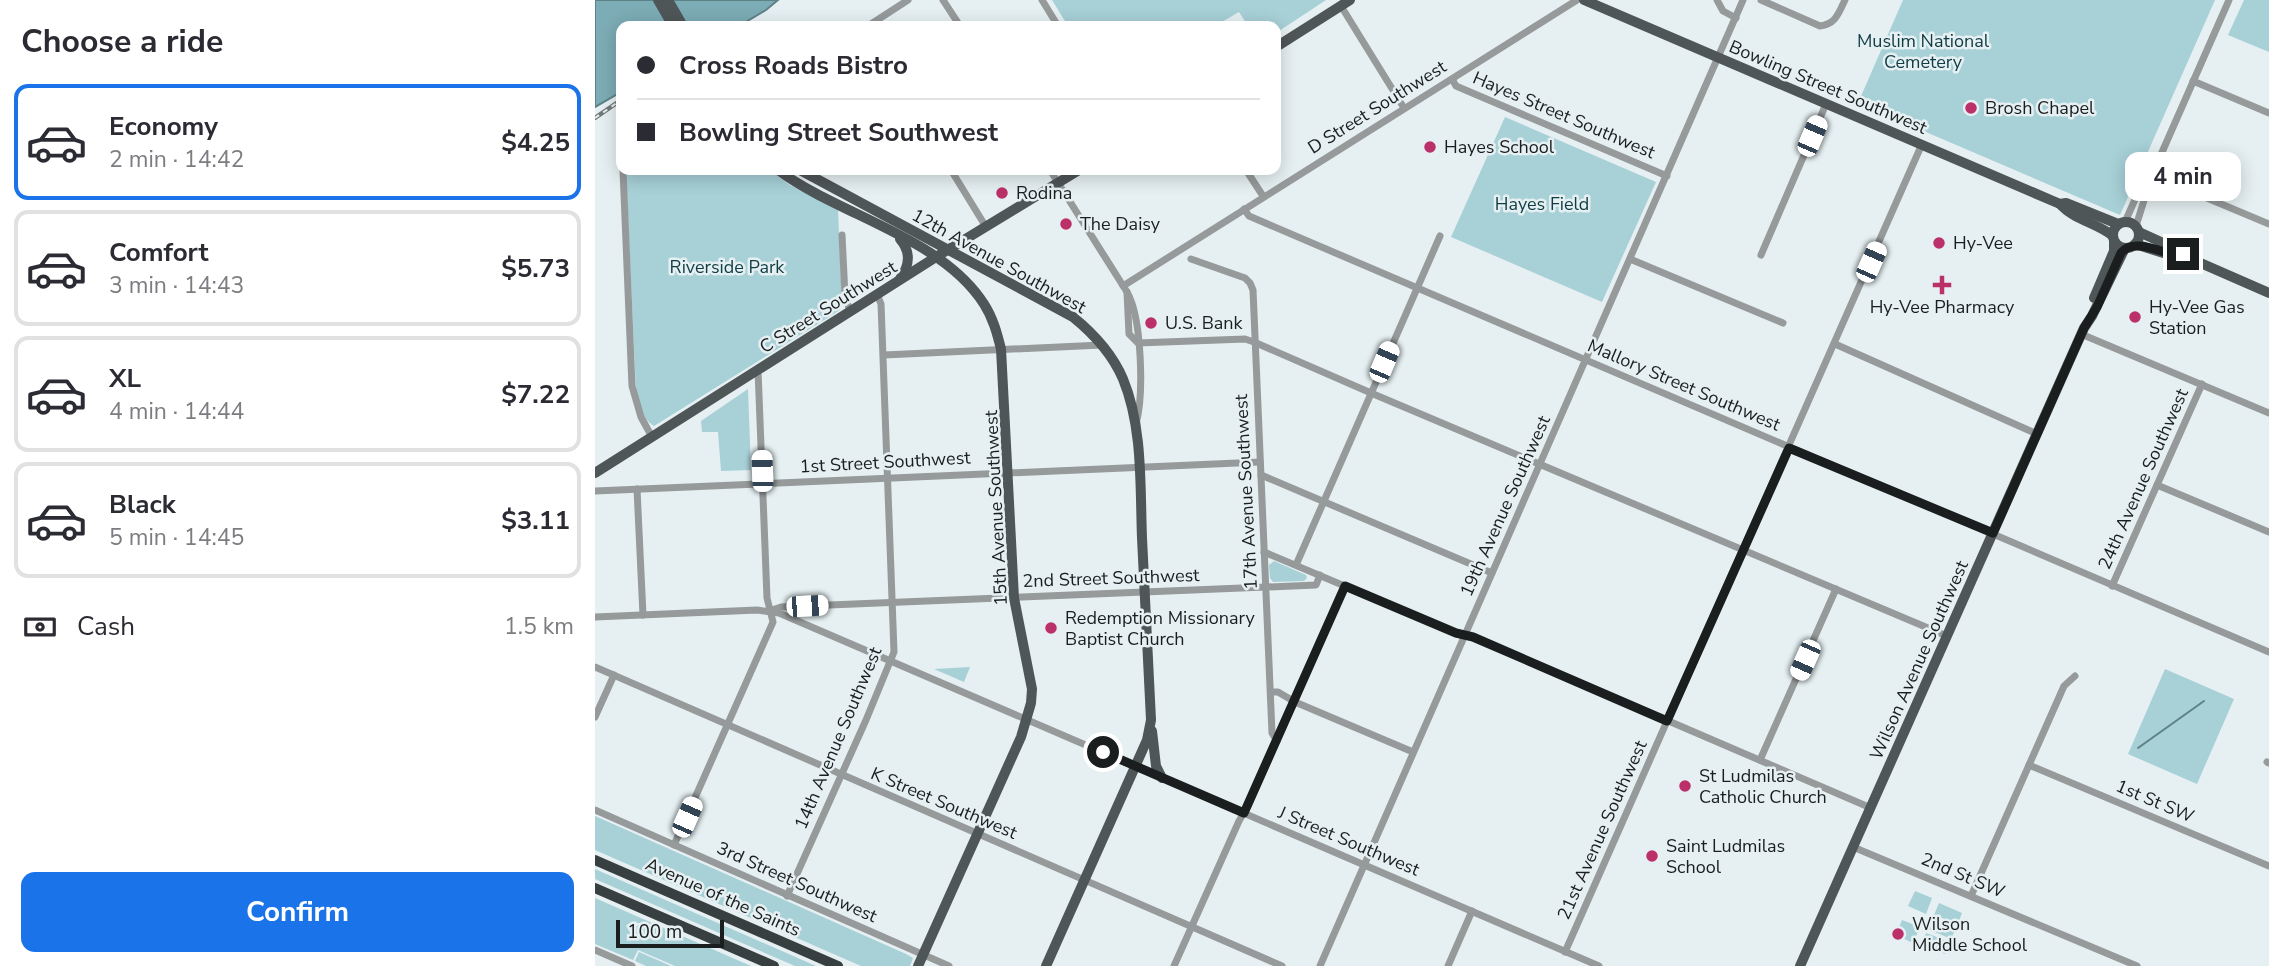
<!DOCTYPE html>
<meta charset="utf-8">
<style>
:root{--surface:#fff;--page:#f7f7f7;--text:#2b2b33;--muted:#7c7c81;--line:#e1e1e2;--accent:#1a73e8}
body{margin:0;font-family:"Nunito Sans",sans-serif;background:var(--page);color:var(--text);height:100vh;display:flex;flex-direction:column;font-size:26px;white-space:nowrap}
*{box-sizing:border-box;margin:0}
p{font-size:23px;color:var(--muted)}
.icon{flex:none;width:38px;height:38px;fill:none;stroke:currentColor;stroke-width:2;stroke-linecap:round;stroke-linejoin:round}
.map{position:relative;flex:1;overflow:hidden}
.details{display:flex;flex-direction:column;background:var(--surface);width:595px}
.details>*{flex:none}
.hud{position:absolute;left:21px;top:21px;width:665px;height:154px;border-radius:14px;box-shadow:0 4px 18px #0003;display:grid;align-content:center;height:154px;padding:0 21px;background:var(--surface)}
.scale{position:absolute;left:21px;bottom:18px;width:108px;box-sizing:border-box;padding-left:7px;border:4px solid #1a1e1e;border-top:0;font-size:19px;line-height:24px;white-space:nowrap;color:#1a1e1e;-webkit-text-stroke:5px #e6f0f2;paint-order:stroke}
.end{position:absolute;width:32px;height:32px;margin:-16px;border:9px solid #1a1e1e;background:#fff;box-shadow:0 0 0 4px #fff}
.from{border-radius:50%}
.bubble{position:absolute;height:49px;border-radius:14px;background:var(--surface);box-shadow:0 4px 18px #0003;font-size:23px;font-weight:700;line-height:49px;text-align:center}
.car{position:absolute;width:21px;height:42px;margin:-21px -10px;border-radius:9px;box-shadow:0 0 5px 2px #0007;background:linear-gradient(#fff 24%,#345 0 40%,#fff 0 76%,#345 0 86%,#fff 0)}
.hud b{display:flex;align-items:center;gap:24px;height:66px;font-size:26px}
.hud b+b{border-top:2px solid var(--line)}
.hud i{width:18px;height:18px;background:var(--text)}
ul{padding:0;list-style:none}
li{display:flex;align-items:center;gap:21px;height:116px;margin:0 14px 10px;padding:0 7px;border:4px solid var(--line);border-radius:14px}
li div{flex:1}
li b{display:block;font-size:26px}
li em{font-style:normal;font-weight:700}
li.active{border-color:var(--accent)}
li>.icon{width:63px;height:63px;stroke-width:1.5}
h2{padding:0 21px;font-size:32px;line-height:84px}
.pay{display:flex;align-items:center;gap:18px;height:77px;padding:0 21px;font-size:26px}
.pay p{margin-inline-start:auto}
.cta{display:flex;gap:14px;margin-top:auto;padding:14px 21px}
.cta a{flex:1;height:80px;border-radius:14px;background:var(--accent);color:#fff;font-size:28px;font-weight:700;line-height:80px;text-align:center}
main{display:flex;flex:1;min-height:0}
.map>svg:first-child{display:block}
</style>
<main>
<section class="details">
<h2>Choose a ride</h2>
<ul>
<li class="active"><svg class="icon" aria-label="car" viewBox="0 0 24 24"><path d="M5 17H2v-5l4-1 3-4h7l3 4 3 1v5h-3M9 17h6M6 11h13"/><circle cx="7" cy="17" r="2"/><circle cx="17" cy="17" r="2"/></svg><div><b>Economy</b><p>2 min · 14:42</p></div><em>$4.25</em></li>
<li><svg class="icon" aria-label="car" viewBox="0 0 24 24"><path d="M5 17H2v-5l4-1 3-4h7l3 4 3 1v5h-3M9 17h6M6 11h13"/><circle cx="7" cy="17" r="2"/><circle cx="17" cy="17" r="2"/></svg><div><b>Comfort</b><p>3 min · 14:43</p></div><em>$5.73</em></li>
<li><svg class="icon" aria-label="car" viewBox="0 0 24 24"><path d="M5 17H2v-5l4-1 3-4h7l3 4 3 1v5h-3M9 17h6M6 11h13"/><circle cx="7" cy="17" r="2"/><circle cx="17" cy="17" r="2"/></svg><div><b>XL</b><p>4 min · 14:44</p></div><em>$7.22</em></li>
<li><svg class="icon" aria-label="car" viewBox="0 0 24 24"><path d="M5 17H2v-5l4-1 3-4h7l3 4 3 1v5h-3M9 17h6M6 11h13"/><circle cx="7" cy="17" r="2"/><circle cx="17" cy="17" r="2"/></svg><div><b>Black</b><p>5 min · 14:45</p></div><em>$3.11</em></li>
</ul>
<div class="pay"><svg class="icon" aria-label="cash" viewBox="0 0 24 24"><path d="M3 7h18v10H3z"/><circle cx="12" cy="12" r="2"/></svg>Cash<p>1.5 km</p></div>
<div class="cta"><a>Confirm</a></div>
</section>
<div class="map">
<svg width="1674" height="966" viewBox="0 0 1674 966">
<rect width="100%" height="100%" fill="#e6f0f2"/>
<g fill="#a7d0d7">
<polygon points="457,0 731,0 681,33 681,26 653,26 644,12 620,26 473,26"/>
<polygon points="1308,0 1620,0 1525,215 1263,103"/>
<polygon points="1649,0 1674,0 1674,52 1633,35"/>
<polygon points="910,117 1061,182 1007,302 856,237"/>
<path d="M31 170H174L195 185 243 210 247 304 245 310 59 426C47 419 45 404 41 392Z"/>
<polygon points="153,389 156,470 126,471 123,432 107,432 106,421"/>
<polygon points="679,561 711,575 712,578 709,581 678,582 675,578 674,565"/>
<polygon points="375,667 369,682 339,669"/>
<polygon points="1570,669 1639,699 1602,784 1533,754"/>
<polygon points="0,816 311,954 318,958 315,966 266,966 0,850"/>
<polygon points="0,869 221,966 200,966 0,879"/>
<polygon points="1320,891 1337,898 1331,914 1313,906"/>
<polygon points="0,898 156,966 80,966 43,950 38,960 0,944"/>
<polygon points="1344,903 1367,913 1363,924 1339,915"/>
<polygon points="1337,918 1361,928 1356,939 1333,929"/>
<polygon points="1307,920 1325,927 1318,943 1301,935"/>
<polygon points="1331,933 1355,942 1350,954 1326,944"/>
<polygon points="44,952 76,966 51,966 40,961"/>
</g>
<polygon fill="#7cacb5" stroke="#5f8188" stroke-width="2" points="0,0 183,0 171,10 144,26 26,26 26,92 0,107"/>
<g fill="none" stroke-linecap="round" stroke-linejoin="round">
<polyline stroke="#5f8188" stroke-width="2" points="1543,748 1609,701"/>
<g stroke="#969a9b" stroke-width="7">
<polyline points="348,0 365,26"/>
<polyline points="447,0 463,26"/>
<polyline points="1122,0 1128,11 1141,18"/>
<path d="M1166 0 1225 26C1241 24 1243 14 1250 0"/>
<polyline points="746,6 809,108"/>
<polyline points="273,26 313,0"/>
<polyline points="857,79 861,86 1072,176"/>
<polyline points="1598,81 1674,113"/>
<polyline points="28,170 37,386 46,417 57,437"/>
<polyline points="356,170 391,227"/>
<path d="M455 170 532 292C547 318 549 395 541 424"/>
<polyline points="651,170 668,196"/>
<polyline points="1557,175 1674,224"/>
<polyline points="649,209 654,216 1674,652"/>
<polyline points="1530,222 1546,186 1556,175"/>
<polyline points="1541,226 1557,175 1634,0"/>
<polyline points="247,235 250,296 255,311"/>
<polyline points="1166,255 1231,104"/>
<polyline points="596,259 650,278 655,283 658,290 677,733 682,741"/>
<polyline points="1035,259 1188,323"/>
<polyline points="528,286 982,0"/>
<polyline points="532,292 534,334 543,343 650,339 659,342 783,396 1352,636"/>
<polyline points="1486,334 1674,413"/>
<polyline points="1240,344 1442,434"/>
<polyline points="289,355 507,345"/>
<polyline points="666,475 897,573"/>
<polyline points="1562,485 1674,532"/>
<polyline points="42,489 48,615"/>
<polyline points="0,491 665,462"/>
<polyline points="669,552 861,633 878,637 1276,808"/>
<polyline points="701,565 845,236"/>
<polyline points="1517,586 1607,384"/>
<polyline points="177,610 186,607 721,585 725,575"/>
<polyline points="0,617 162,610 184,613 1004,966"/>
<polyline points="0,667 687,966"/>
<polyline points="676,692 683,692 700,702 818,752"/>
<polyline points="0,717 19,675"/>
<polyline points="1165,760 1241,589"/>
<polyline points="1672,762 1674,763"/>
<polyline points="1434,765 1674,866"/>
<polyline points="0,810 354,966"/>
<polyline points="79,845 178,622 172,598 163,370"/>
<polyline points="1258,847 1542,966"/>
<polyline points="192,896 271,720 299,652 286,304 282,294"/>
<polyline points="1376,896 1469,686 1480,676"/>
<polyline points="0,950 37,966"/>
<polyline points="970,952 1327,144"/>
<polyline points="579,966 644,821 653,806 750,586"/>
<polyline points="725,966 1148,0"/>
<polyline points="853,966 877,911"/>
</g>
<g stroke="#4f5657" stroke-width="10">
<polyline points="63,0 78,26"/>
<polyline points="73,0 88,26"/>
<polyline points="989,0 1465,204 1471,203 1523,224"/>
<polyline points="681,47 755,0"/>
<path d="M183 170C245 216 346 237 389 304 398 318 402 333 406 349L419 598 437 689 436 703 426 737 323 966"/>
<path d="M205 170 478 317C499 334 517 353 528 379 548 427 545 486 547 538 550 599 553 659 556 720L552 740 451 966"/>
<path d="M1465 204C1479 220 1502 223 1518 236"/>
<circle cx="1531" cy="235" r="13"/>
<polyline points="1544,232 1577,247 1594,258 1674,293"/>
<path d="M305 239C316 252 315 265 305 279"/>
<polyline points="1540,244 1581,257 1593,258"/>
<polyline points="1499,298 1519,251 1519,242"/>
<polyline points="0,473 341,257 484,170"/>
<polyline points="557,731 561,766 567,778"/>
<polyline points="1205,966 1489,328 1497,316 1530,248"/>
</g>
<g stroke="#373f40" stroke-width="10">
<polyline points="0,860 243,966"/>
<polyline points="0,888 179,966"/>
</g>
<g stroke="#73797a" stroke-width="4.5">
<polyline id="rail" points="0,118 26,100"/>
</g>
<use href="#rail" stroke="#e6f0f2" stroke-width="2" stroke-dasharray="5" stroke-linecap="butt"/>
</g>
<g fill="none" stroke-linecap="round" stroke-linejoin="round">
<path stroke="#1a1e1e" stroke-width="9" d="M508 752 649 813 750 586 861 633 878 637 1072 721 1194 448 1398 533 1489 328 1502 307 1526 253C1540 235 1573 257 1594 258L1588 254"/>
</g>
<g fill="#bb3069" stroke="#e6f0f2" stroke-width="2.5">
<circle cx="1376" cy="108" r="7"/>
<circle cx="835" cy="147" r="7"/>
<circle cx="407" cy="193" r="7"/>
<circle cx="471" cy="224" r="7"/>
<circle cx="1344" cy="243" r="7"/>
<path d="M1343.5 274.5h7v7h7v7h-7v7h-7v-7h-7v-7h7z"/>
<circle cx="1540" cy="317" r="7"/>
<circle cx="556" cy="323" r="7"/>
<circle cx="456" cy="628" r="7"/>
<circle cx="1090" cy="786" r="7"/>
<circle cx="1057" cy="856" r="7"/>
<circle cx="1303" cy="934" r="7"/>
</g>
<g text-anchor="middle" stroke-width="5" stroke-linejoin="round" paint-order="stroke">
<g font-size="18" fill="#0f3d44" stroke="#e6f0f2">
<text x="1328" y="47">Muslim National<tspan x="1328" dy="21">Cemetery</tspan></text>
<text x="947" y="210">Hayes Field</text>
<text x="132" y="273">Riverside Park</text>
</g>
<g font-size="18" fill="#1a1e1e" stroke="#e6f0f2">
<text transform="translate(1233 87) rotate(23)" y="6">Bowling Street Southwest</text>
<text transform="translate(782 107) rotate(-32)" y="6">D Street Southwest</text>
<text transform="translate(969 115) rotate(23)" y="6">Hayes Street Southwest</text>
<text transform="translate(404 261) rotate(29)" y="6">12th Avenue Southwest</text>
<text transform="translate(233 307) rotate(-32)" y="6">C Street Southwest</text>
<text transform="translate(1089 385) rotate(23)" y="6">Mallory Street Southwest</text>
<text transform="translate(290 462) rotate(-3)" y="6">1st Street Southwest</text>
<text transform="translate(1548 479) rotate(-66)" y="6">24th Avenue Southwest</text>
<text transform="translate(651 492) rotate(-93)" y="6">17th Avenue Southwest</text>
<text transform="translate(910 506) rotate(-66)" y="6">19th Avenue Southwest</text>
<text transform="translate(401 508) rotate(-93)" y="6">15th Avenue Southwest</text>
<text transform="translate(516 578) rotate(-2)" y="6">2nd Street Southwest</text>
<text transform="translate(1324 660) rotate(-66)" y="6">Wilson Avenue Southwest</text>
<text transform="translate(243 738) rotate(-67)" y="6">14th Avenue Southwest</text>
<text transform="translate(1560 801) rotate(23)" y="6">1st St SW</text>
<text transform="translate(349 803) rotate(23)" y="6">K Street Southwest</text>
<text transform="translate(1007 830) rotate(-66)" y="6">21st Avenue Southwest</text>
<text transform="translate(754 841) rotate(23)" y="6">J Street Southwest</text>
<text transform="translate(1368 875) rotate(23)" y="6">2nd St SW</text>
<text transform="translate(202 882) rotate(24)" y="6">3rd Street Southwest</text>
<text transform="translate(128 897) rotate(24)" y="6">Avenue of the Saints</text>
</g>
<g font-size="18" fill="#1a1e1e" stroke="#e6f0f2" text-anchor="start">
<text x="1390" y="114">Brosh Chapel</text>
<text x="849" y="153">Hayes School</text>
<text x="421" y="199">Rodina</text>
<text x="485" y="230">The Daisy</text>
<text x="1358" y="249">Hy-Vee</text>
<text x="1347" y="313" text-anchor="middle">Hy-Vee Pharmacy</text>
<text x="1554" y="313">Hy-Vee Gas<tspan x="1554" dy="21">Station</tspan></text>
<text x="570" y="329">U.S. Bank</text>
<text x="470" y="624">Redemption Missionary<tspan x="470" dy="21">Baptist Church</tspan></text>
<text x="1104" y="782">St Ludmilas<tspan x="1104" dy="21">Catholic Church</tspan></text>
<text x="1071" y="852">Saint Ludmilas<tspan x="1071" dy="21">School</tspan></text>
<text x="1317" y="930">Wilson<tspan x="1317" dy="21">Middle School</tspan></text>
</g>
</g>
</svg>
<div class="scale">100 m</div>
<i class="end from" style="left:508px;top:752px"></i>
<i class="end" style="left:1588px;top:254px"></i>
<div class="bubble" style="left:1530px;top:152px;width:116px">4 min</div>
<i class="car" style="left:1217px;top:136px;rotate:23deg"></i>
<i class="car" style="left:1276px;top:262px;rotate:24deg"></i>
<i class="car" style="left:789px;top:362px;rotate:23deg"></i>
<i class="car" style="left:167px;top:471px;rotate:358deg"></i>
<i class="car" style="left:212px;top:606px;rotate:87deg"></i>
<i class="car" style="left:1210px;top:660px;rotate:204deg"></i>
<i class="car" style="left:92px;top:817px;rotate:24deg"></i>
<div class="hud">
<b><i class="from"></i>Cross Roads Bistro</b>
<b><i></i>Bowling Street Southwest</b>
</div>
</div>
</main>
